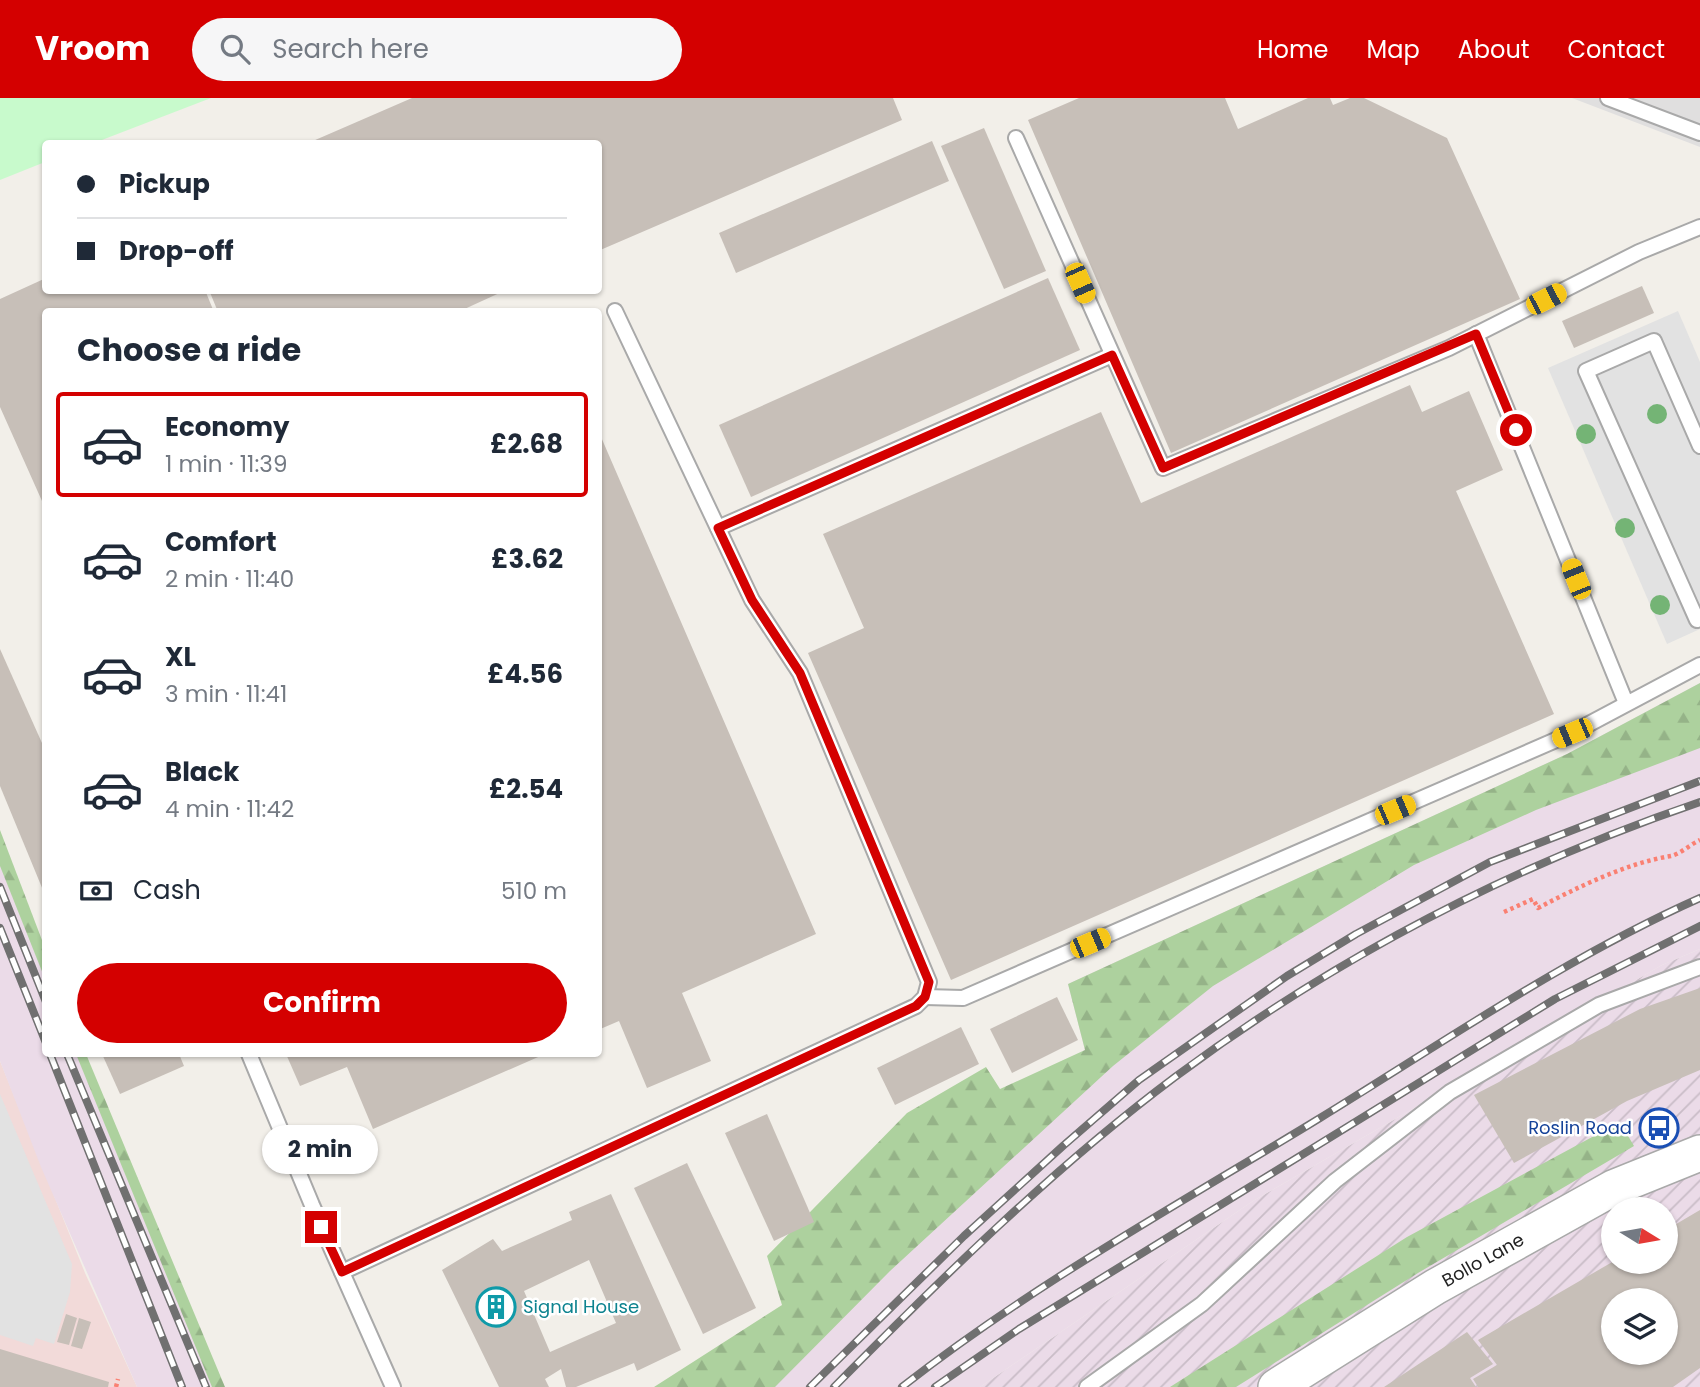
<!DOCTYPE html>
<meta charset="utf-8">
<style>
:root{--surface:#fff;--page:#f6f6f7;--text:#1f2937;--muted:#747a83;--line:#e0e1e3;--accent:#d40000}
body{margin:0;font-family:Poppins,sans-serif;background:var(--page);color:var(--text);height:100vh;display:flex;flex-direction:column;font-size:26px;white-space:nowrap}
*{box-sizing:border-box;margin:0}
p{font-size:23px;color:var(--muted)}
.icon{flex:none;width:38px;height:38px;fill:none;stroke:currentColor;stroke-width:2;stroke-linecap:round;stroke-linejoin:round}
.map{position:relative;flex:1;overflow:hidden}
.details{position:absolute;left:42px;top:210px;width:560px;height:749px;display:flex;flex-direction:column;background:var(--surface);border-radius:7px;box-shadow:0 2px 5px #0004}
.details>*{flex:none}
.hud{position:absolute;left:42px;top:42px;width:560px;height:154px;border-radius:7px;box-shadow:0 2px 5px #0004;display:grid;align-content:center;height:154px;padding:0 35px;background:var(--surface)}
.needle{width:46px;rotate:101deg}
.controls{position:absolute;left:1601px;top:1099px;display:grid;gap:14px}
.controls a{display:grid;place-items:center;width:77px;height:77px;border-radius:50%;background:var(--surface);box-shadow:0 2px 5px #0004;font-size:35px}
.end{position:absolute;width:32px;height:32px;margin:-16px;border:9px solid #d40000;background:#fff;box-shadow:0 0 0 4px #fff}
.from{border-radius:50%}
.bubble{position:absolute;height:49px;border-radius:24px;background:var(--surface);box-shadow:0 2px 5px #0004;font-size:23px;font-weight:700;line-height:49px;text-align:center}
.car{position:absolute;width:21px;height:42px;margin:-21px -10px;border-radius:9px;box-shadow:0 0 5px 2px #0007;background:linear-gradient(#f5c518 24%,#345 0 40%,#f5c518 0 76%,#345 0 86%,#f5c518 0)}
.hud b{display:flex;align-items:center;gap:24px;height:66px;font-size:26px}
.hud b+b{border-top:2px solid var(--line)}
.hud i{width:18px;height:18px;background:var(--text)}
ul{padding:0;list-style:none}
li{display:flex;align-items:center;gap:21px;height:105px;margin:0 14px 10px;padding:0 21px;border:4px solid transparent;border-radius:7px}
li div{flex:1}
li b{display:block;font-size:26px}
li em{font-style:normal;font-weight:700}
li.current{border-color:var(--accent)}
li>.icon{width:63px;height:63px;stroke-width:1.5}
h2{padding:0 35px;font-size:32px;line-height:84px}
.pay{display:flex;align-items:center;gap:18px;height:77px;padding:0 35px;font-size:26px}
.pay p{margin-inline-start:auto}
.action{display:flex;gap:14px;margin-top:auto;padding:14px 35px}
.action a{flex:1;height:80px;border-radius:42px;background:var(--accent);color:#fff;font-size:28px;font-weight:700;line-height:80px;text-align:center}
header{display:flex;align-items:center;gap:42px;box-sizing:border-box;height:98px;padding:0 35px;background:var(--accent);color:#fff}
header strong{font-size:33px}
nav{display:flex;gap:38px;margin-inline-start:auto;font-size:24px}
.search{width:490px;height:63px;background:var(--page);display:flex;align-items:center;gap:18px;box-sizing:border-box;padding:0 24px;border-radius:38px;color:var(--muted);font-size:26px}
.map>svg:first-child{display:block}
</style>
<header>
<strong>Vroom</strong>
<div class="search"><svg class="icon" aria-label="search" viewBox="0 0 24 24"><circle cx="10" cy="10" r="6"/><path d="M15 15l6 6"/></svg>Search here</div>
<nav><a>Home</a><a>Map</a><a>About</a><a>Contact</a></nav>
</header>
<div class="map">
<svg width="1700" height="1289" viewBox="0 0 1700 1289">
<defs>
<pattern id="industrial-furrows" width="10" height="10" patternUnits="userSpaceOnUse" patternTransform="scale(1.75)"><rect width="10" height="10" fill="#ebdbe8"/><path d="M-1 1l2-2M0 10L10 0M9 11l2-2" fill="none" stroke="#c9bcc7"/></pattern>
<pattern id="forest-firs" width="22" height="20" patternUnits="userSpaceOnUse" patternTransform="scale(1.75)"><rect width="22" height="20" fill="#add19e"/><path d="M5 1l3.5 6h-7zM16 11l3.5 6h-7z" fill="#95b388"/></pattern>
</defs>
<rect width="100%" height="100%" fill="#f2efe9"/>
<polygon fill="#e0dfdf" points="1572,0 1700,0 1700,49"/>
<polygon fill="#f2dad9" points="0,963 85,1175 137,1289 0,1289"/>
<path fill="url(#industrial-furrows)" fill-rule="evenodd" d="M1700 851V1289H980L1253 1103 1662 867ZM1614 1111H1666V1164H1614ZM1614 1202H1666V1255H1614Z"/>
<g fill="#ebdbe8">
<polygon points="1700,585 1700,851 1662,867 1253,1103 980,1289 710,1289 1085,952 1068,886 1567,656"/>
<polygon points="0,742 45,859 46,956 83,956 224,1289 137,1289 41,1069 0,963"/>
</g>
<g fill="url(#forest-firs)">
<polygon points="1700,585 1700,650 1536,712 1414,767 1213,888 1113,968 890,1173 775,1289 654,1289 782,1207 767,1158 907,1015 986,969 1000,991 1085,952 1068,886 1567,656"/>
<polygon points="0,732 45,850 45,881 0,768"/>
<polygon points="76,956 86,956 225,1289 212,1289"/>
<polygon points="1620,1024 1634,1048 1418,1175 1236,1289 1170,1289 1407,1139"/>
</g>
<polygon fill="#c8facc" points="0,0 211,0 94,45 46,46 45,64 0,82"/>
<g fill="#e2e2e2">
<polygon points="1678,213 1700,264 1700,531 1667,546 1548,270"/>
<polygon points="0,996 72,1166 70,1194 54,1246 36,1240 33,1248 0,1237"/>
</g>
<g fill="#c7bfb8" fill-rule="evenodd">
<polygon points="412,0 893,0 902,22 598,153 598,46 306,46"/>
<polygon points="1079,0 1225,0 1238,31 1308,0 1330,0 1333,7 1350,0 1364,0 1447,40 1520,201 1171,355 1028,22"/>
<polygon points="984,30 1046,173 1004,191 941,48"/>
<polygon points="932,43 949,83 736,175 719,135"/>
<polygon points="46,180 46,192 205,192 214,214 46,214 46,412 0,309 0,201"/>
<polygon points="1048,180 1080,252 751,399 719,327"/>
<polygon points="1642,188 1654,215 1574,250 1562,223"/>
<polygon points="209,192 506,192 458,214 218,214"/>
<polygon points="1410,287 1422,314 1469,293 1503,372 1456,393 1554,616 951,882 808,555 864,530 823,436 1101,314 1141,405"/>
<polygon points="598,332 816,836 682,895 711,963 647,990 619,923 598,932"/>
<polygon points="0,551 46,654 45,797 0,688"/>
<polygon points="1700,890 1700,972 1627,1003 1514,1065 1474,997 1640,911"/>
<polygon points="1057,899 1078,942 1012,975 990,931"/>
<polygon points="961,929 979,966 895,1007 877,970"/>
<polygon points="102,956 179,956 184,968 120,996"/>
<polygon points="286,956 545,956 373,1031 347,969 300,988"/>
<polygon points="767,1016 814,1124 774,1143 725,1035"/>
<polygon points="687,1065 756,1210 703,1236 634,1090"/>
<path d="M611 1096 681 1252 637 1273 634 1265 576 1289H566L561 1271 545 1281 549 1289H499L442 1172 493 1141 502 1153 572 1122 569 1114ZM589 1162 616 1225 550 1254 524 1193Z"/>
<path d="M1700 1112V1270L1673 1289H1478L1473 1281 1497 1267 1478 1242 1614 1163 1666 1164V1132ZM1614 1202H1666V1255H1614Z"/>
<polygon points="66,1216 77,1220 69,1247 57,1244"/>
<polygon points="79,1220 91,1224 82,1251 71,1248"/>
<polygon points="1467,1234 1493,1266 1470,1280 1476,1289 1384,1289"/>
<polygon points="0,1251 109,1284 108,1289 0,1289"/>
</g>
<g fill="none" stroke-linecap="round" stroke-linejoin="round">
<g stroke="#a9a9a9" stroke-width="18">
<g id="service">
<polyline points="1608,0 1700,35"/>
<polyline points="1016,40 1163,370 1449,250 1639,154 1700,129"/>
<polyline points="1476,236 1626,605"/>
<polyline points="718,430 1112,257"/>
<polyline points="1697,522 1586,273 1654,243 1700,348"/>
<polyline points="925,899 963,900 1572,635 1700,567"/>
<polyline points="249,956 312,1107 393,1289"/>
<polyline points="342,1174 916,908 925,899 929,884 800,575 752,502 615,213"/>
<polyline points="1087,1289 1202,1206 1335,1083 1450,994 1599,907 1700,869"/>
</g>
</g>
<g stroke="#a9a9a9" stroke-width="38">
<g id="tertiary">
<path id="s1" d="M1276 1289 1435 1189 1613 1090 1700 1055"/>
</g>
</g>
<g stroke="#fa8072" stroke-width="4.5" stroke-dasharray="3.5 3.5" stroke-linecap="butt">
<path d="M1504 814 1533 801 1538 810C1578 789 1627 765 1671 758 1680 756 1691 746 1700 742"/>
<polyline points="116,1289 118,1281"/>
</g>
<use href="#service" stroke="#fff" stroke-width="14"/>
<use href="#tertiary" stroke="#fff" stroke-width="35"/>
<g stroke="#707070" stroke-width="8">
<g id="rail">
<polyline points="0,789 46,904"/>
<polyline points="0,830 46,945"/>
<polyline points="50,956 182,1289"/>
<polyline points="67,956 206,1289"/>
<polyline points="810,1289 964,1138 1064,1047 1139,982 1287,878 1356,836 1490,764 1700,683"/>
<path d="M834 1289C942 1180 1052 1071 1175 979 1335 860 1512 768 1700 704"/>
<path d="M902 1289C1032 1187 1179 1106 1320 1020 1444 944 1567 859 1700 800"/>
<polyline points="935,1289 1019,1231 1555,901 1700,828"/>
</g>
</g>
<use href="#rail" stroke="#fff" stroke-width="5" stroke-dasharray="16" stroke-linecap="butt"/>
</g>
<g fill="#74b475">
<circle cx="1657" cy="316" r="10"/>
<circle cx="1586" cy="336" r="10"/>
<circle cx="1625" cy="430" r="10"/>
<circle cx="1660" cy="507" r="10"/>
</g>
<g fill="none" stroke-linecap="round" stroke-linejoin="round">
<polyline stroke="#d40000" stroke-width="9" points="321,1129 342,1174 916,908 925,899 929,884 800,575 752,502 718,430 1112,257 1163,370 1476,236 1516,332"/>
</g>
<defs>
<g id="bus-ring" transform="scale(2.0125)"><circle r="9.5" fill="#fff" stroke="#1a4fb4" stroke-width="1.5"/><path d="M-5-6H5V4H4V6H2V4H-2V6H-4V4H-5ZM-3.5-4V0h7V-4ZM-3.5 1.2v1.5H-2V1.2ZM2 1.2v1.5H3.5V1.2Z" fill="#1a4fb4"/></g>
<g id="building-ring" transform="scale(2.0125)"><circle r="9.5" fill="#fff" stroke="#0f9aa8" stroke-width="1.5"/><path d="M-4-6H4V6H1V3H-1V6H-4ZM-2.5-4.3h1.7v1.8h-1.7ZM.8-4.3h1.7v1.8H.8ZM-2.5-1h1.7V.8h-1.7ZM.8-1h1.7V.8H.8Z" fill="#0f9aa8"/></g>
</defs>
<g fill-rule="evenodd">
<use href="#bus-ring" x="1659" y="1030"/>
<use href="#building-ring" x="496" y="1209"/>
</g>
<g text-anchor="middle" stroke-width="5" stroke-linejoin="round" paint-order="stroke">
<g font-size="18" fill="#164399" stroke="#fff" text-anchor="end">
<text x="1632" y="1036">Roslin Road</text>
</g>
<g font-size="18" fill="#222" stroke="#fff">
<text dy="6" stroke="none"><textPath href="#s1" startOffset="243">Bollo Lane</textPath></text>
</g>
<g font-size="18" fill="#0d838f" stroke="#fff" text-anchor="start">
<text x="523" y="1215">Signal House</text>
</g>
</g>
</svg>
<div class="controls">
<a><svg class="needle" viewBox="-14 -14 28 28"><path d="M0-13l5 13h-10z" fill="#e53935"/><path d="M0 13l5-13h-10z" fill="#747a83"/></svg></a>
<a><svg class="icon" aria-label="layers" viewBox="0 0 24 24"><path d="M12 4l9 5-9 5-9-5zM3 14l9 5 9-5"/></svg></a>
</div>
<i class="end from" style="left:1516px;top:332px"></i>
<i class="end" style="left:321px;top:1129px"></i>
<div class="bubble" style="left:262px;top:1027px;width:116px">2 min</div>
<i class="car" style="left:1080px;top:185px;rotate:156deg"></i>
<i class="car" style="left:1546px;top:201px;rotate:63deg"></i>
<i class="car" style="left:1576px;top:481px;rotate:338deg"></i>
<i class="car" style="left:1572px;top:635px;rotate:247deg"></i>
<i class="car" style="left:1395px;top:712px;rotate:67deg"></i>
<i class="car" style="left:1090px;top:845px;rotate:67deg"></i>
<div class="hud">
<b><i class="from"></i>Pickup</b>
<b><i></i>Drop-off</b>
</div>
<section class="details">
<h2>Choose a ride</h2>
<ul>
<li class="current"><svg class="icon" aria-label="car" viewBox="0 0 24 24"><path d="M5 17H2v-5l4-1 3-4h7l3 4 3 1v5h-3M9 17h6M6 11h13"/><circle cx="7" cy="17" r="2"/><circle cx="17" cy="17" r="2"/></svg><div><b>Economy</b><p>1 min · 11:39</p></div><em>£2.68</em></li>
<li><svg class="icon" aria-label="car" viewBox="0 0 24 24"><path d="M5 17H2v-5l4-1 3-4h7l3 4 3 1v5h-3M9 17h6M6 11h13"/><circle cx="7" cy="17" r="2"/><circle cx="17" cy="17" r="2"/></svg><div><b>Comfort</b><p>2 min · 11:40</p></div><em>£3.62</em></li>
<li><svg class="icon" aria-label="car" viewBox="0 0 24 24"><path d="M5 17H2v-5l4-1 3-4h7l3 4 3 1v5h-3M9 17h6M6 11h13"/><circle cx="7" cy="17" r="2"/><circle cx="17" cy="17" r="2"/></svg><div><b>XL</b><p>3 min · 11:41</p></div><em>£4.56</em></li>
<li><svg class="icon" aria-label="car" viewBox="0 0 24 24"><path d="M5 17H2v-5l4-1 3-4h7l3 4 3 1v5h-3M9 17h6M6 11h13"/><circle cx="7" cy="17" r="2"/><circle cx="17" cy="17" r="2"/></svg><div><b>Black</b><p>4 min · 11:42</p></div><em>£2.54</em></li>
</ul>
<div class="pay"><svg class="icon" aria-label="cash" viewBox="0 0 24 24"><path d="M3 7h18v10H3z"/><circle cx="12" cy="12" r="2"/></svg>Cash<p>510 m</p></div>
<div class="action"><a>Confirm</a></div>
</section>
</div>
